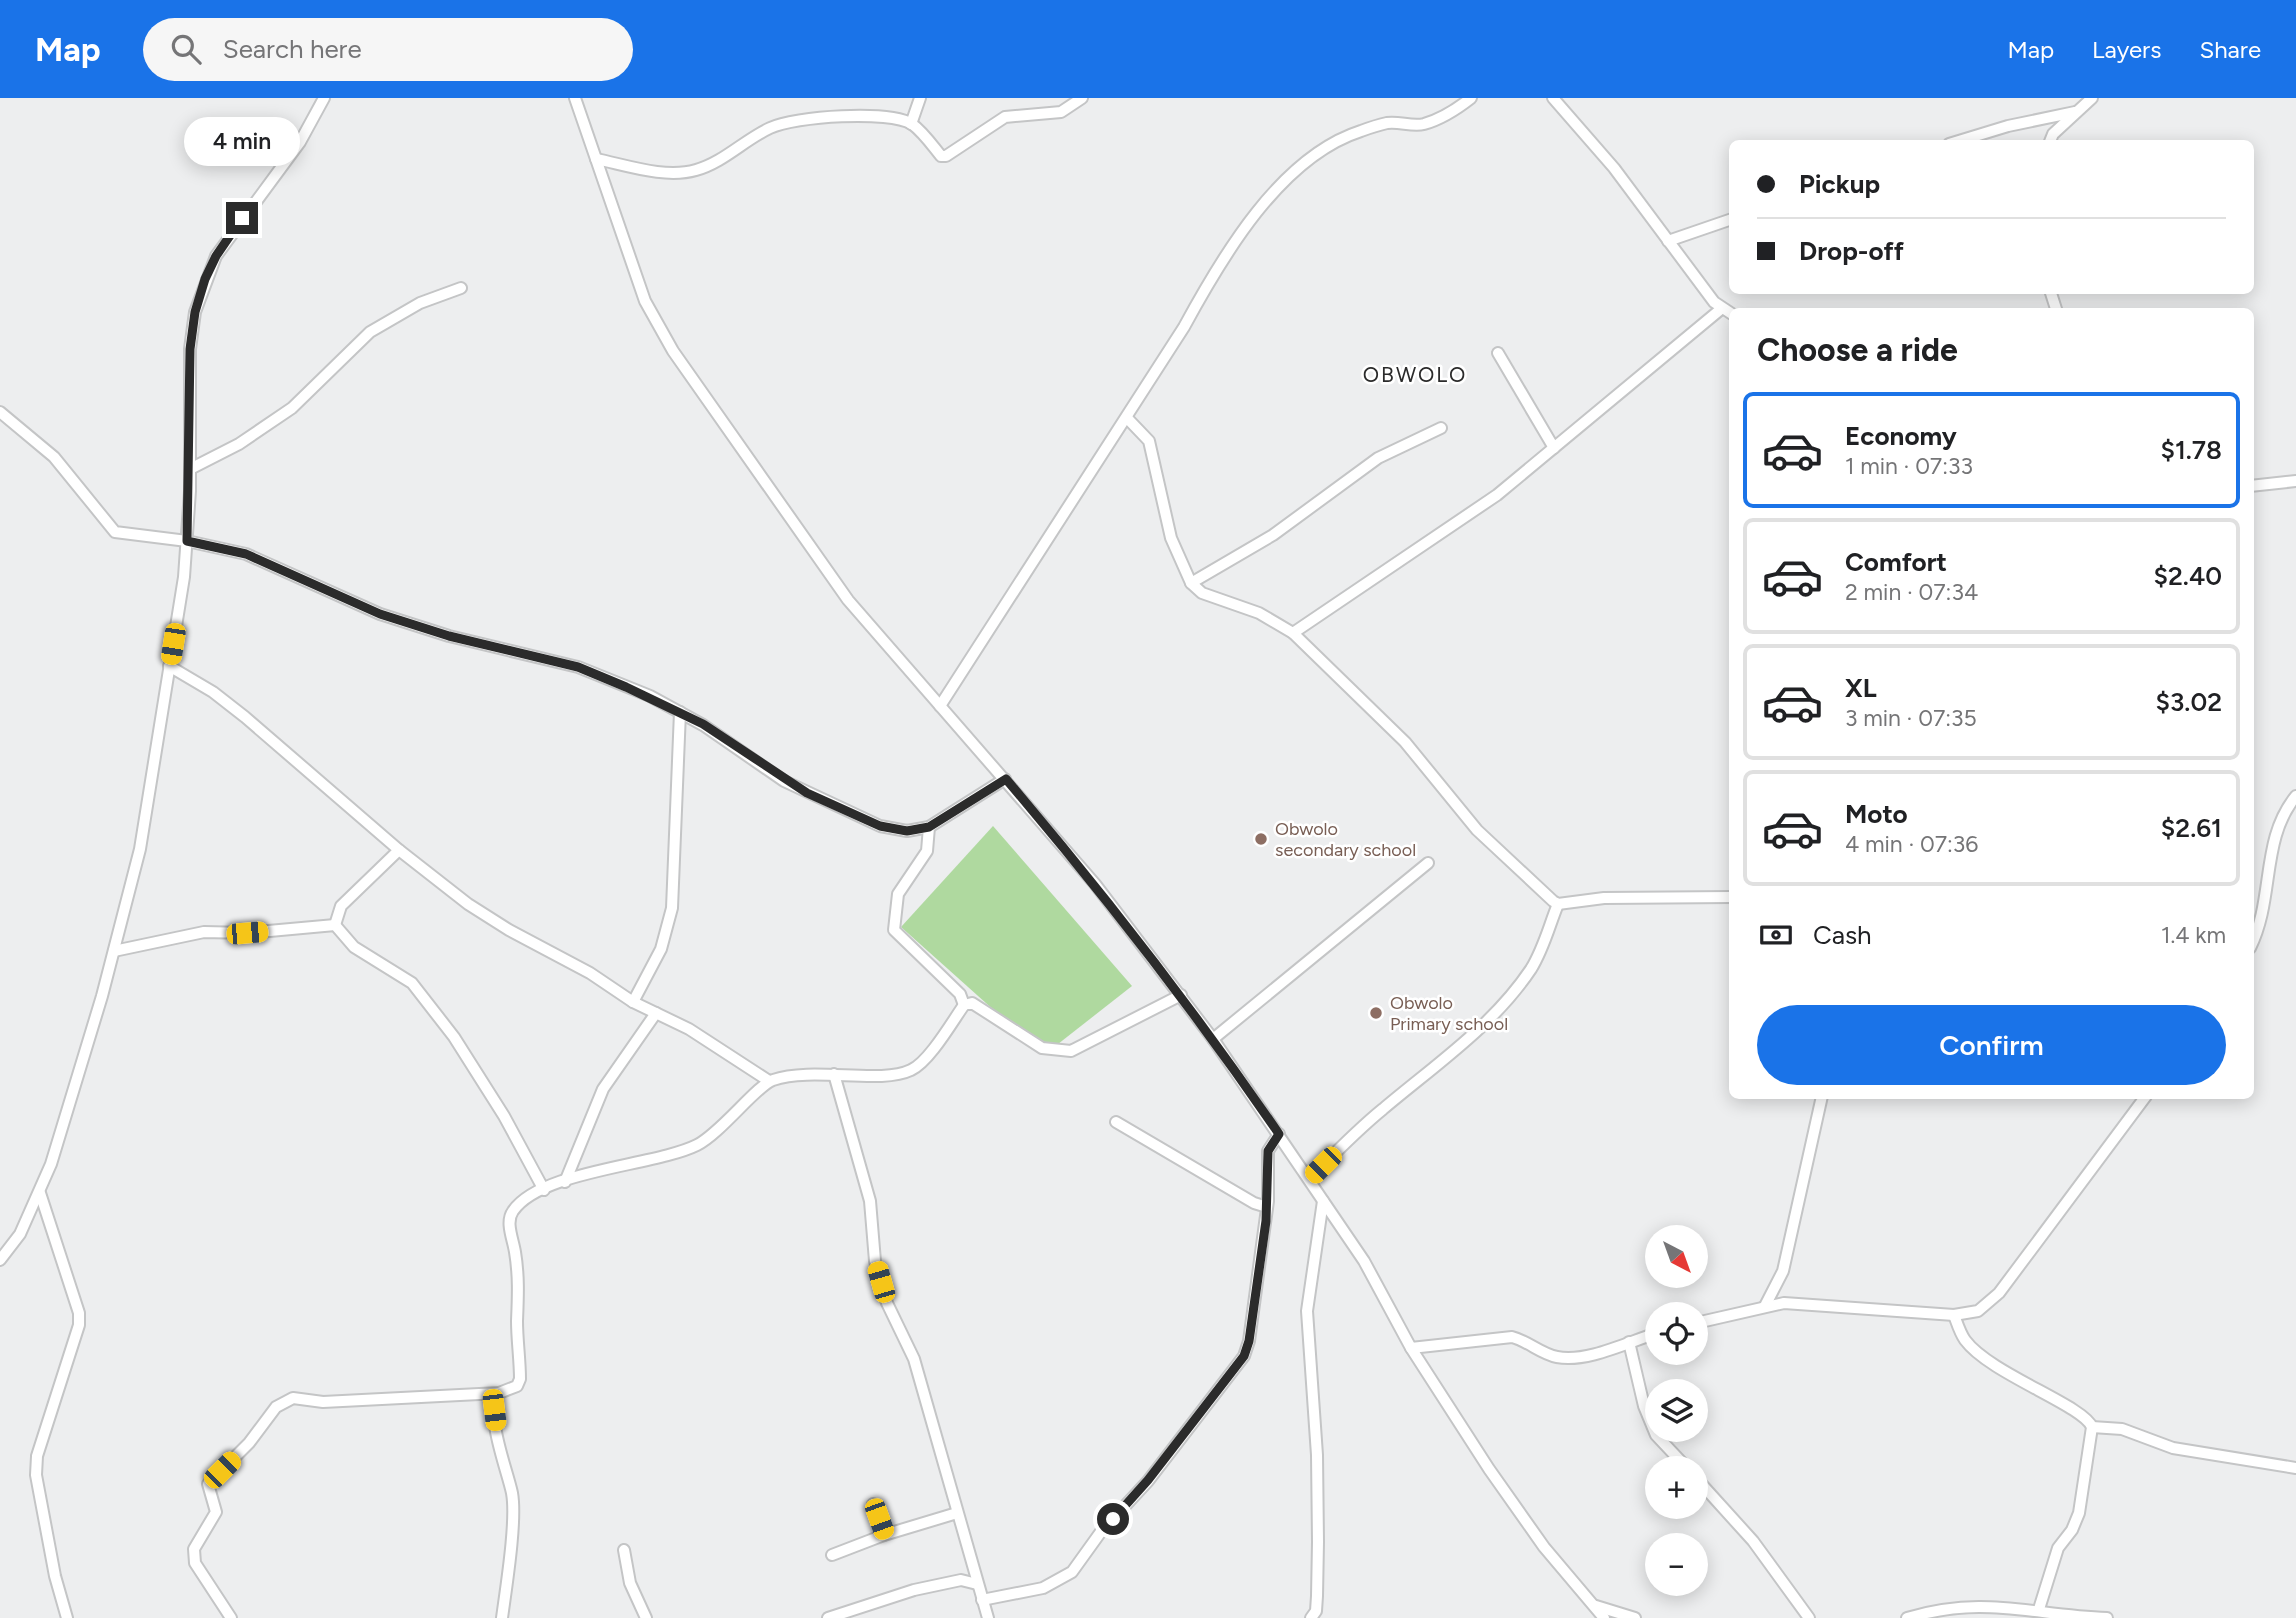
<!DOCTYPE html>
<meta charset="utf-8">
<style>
:root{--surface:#fff;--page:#f6f6f6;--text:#202124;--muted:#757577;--line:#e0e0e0;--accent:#1a73e8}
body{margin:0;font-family:Figtree,sans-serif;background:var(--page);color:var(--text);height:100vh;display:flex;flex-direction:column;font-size:26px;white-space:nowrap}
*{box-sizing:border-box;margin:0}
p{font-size:23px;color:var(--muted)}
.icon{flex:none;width:38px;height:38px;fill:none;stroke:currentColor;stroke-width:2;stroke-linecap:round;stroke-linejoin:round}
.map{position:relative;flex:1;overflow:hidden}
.drawer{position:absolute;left:1729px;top:210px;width:525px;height:791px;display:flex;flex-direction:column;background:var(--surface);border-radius:10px;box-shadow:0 4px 18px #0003}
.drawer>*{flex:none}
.hud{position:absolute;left:1729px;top:42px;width:525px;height:154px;border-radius:10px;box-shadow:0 4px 18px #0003;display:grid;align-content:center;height:154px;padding:0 28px;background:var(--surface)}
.needle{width:46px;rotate:139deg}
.controls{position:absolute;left:1645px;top:1127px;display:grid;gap:14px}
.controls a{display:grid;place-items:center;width:63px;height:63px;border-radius:50%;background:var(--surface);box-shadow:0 4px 18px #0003;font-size:35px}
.end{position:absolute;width:32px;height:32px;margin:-16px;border:9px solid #2b2b2b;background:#fff;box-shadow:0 0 0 4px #fff}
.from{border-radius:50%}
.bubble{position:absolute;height:49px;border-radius:24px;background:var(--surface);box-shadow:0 4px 18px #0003;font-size:23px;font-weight:600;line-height:49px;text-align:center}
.car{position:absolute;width:21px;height:42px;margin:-21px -10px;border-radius:9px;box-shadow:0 0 5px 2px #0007;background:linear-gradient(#f5c518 24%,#345 0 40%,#f5c518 0 76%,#345 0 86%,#f5c518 0)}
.hud b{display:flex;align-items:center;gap:24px;height:66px;font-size:26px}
.hud b+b{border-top:2px solid var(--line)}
.hud i{width:18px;height:18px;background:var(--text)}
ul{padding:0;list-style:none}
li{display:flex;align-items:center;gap:21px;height:116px;margin:0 14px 10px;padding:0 14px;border:4px solid var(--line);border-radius:10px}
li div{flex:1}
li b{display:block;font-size:26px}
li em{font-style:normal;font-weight:600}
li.current{border-color:var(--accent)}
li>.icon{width:63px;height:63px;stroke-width:1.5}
h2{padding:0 28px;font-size:32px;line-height:84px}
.pay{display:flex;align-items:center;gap:18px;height:77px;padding:0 28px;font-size:26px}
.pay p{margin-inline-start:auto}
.primary-button{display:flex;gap:14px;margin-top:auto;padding:14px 28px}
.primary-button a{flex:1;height:80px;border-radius:42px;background:var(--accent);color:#fff;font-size:28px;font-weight:600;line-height:80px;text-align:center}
header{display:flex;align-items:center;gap:42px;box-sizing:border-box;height:98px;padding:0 35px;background:var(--accent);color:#fff}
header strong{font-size:33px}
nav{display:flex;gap:38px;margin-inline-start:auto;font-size:24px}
.search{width:490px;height:63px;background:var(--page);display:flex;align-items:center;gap:18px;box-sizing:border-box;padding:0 24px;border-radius:38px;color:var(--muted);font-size:26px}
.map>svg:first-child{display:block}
</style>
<header>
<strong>Map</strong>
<div class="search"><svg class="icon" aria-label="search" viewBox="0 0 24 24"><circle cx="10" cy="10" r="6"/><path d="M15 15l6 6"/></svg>Search here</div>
<nav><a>Map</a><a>Layers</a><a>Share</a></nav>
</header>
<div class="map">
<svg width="2296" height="1520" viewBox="0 0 2296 1520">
<rect width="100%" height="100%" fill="#edeeef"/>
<polygon fill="#afd99f" points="993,728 1132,888 1044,957 901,829"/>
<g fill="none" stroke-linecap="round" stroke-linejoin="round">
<g stroke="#c4c5c6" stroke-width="14">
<g id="minor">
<polyline points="575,0 645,203 673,253 848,502 1095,786 1213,941 1364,1163 1411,1250 1489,1371 1544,1449 1604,1520"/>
<polyline points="1553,0 1614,70 1714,204 1732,216"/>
<polyline points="911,26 920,0"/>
<polyline points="1949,46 2008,28 2075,14"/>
<polyline points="2049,46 2053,36 2092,0"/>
<path d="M596 61C626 67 665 81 696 72 724 64 744 42 770 30 795 18 889 12 912 26 923 34 932 47 941 58H946L1005 19 1061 14 1082 0"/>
<polyline points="1668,143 1732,121"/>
<polyline points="2050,192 2057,214"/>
<polyline points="1498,255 1554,350"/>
<polyline points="0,314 54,359 115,434 187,443 246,456 380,516 449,538 578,569 650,598 703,627 784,683 880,728 907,733 929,729 1005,681"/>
<polyline points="1127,320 1149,343 1171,440 1191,485 1202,495 1259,515 1293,535 1405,644 1477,732 1553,803 1558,806 1604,800 1732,799"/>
<polyline points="190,371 239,346 292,310 370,234 420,205 461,190"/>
<polyline points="2250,388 2296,383"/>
<polyline points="1191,485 1273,437 1378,360 1441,330"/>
<polyline points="1293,535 1497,397 1721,211"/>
<polyline points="169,568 213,594 245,619 399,752 468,806 509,832 590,875 633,904 689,931 769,983"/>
<path d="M940 608 1184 229C1222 159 1280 59 1361 33 1369 30 1378 27 1387 25 1399 23 1412 29 1424 26 1442 21 1457 11 1471 0"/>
<polyline points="929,729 927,753 898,796 894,832 960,896 964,907"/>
<polyline points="335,827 341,808 399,752"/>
<path d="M2250 850C2275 800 2260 742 2296 698"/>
<polyline points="114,853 204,834 247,835 335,827 354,849 412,885 454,939 504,1018 544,1092"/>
<polyline points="633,904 661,851 672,810 680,614"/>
<polyline points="1213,941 1428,765"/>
<polyline points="834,976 870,1103 875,1163 887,1205 914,1261 988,1520"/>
<polyline points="1116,1024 1254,1105 1267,1109"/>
<path d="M1309 1081C1333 1057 1357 1032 1383 1011 1435 967 1493 928 1531 871 1544 850 1549 828 1558 806"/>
<polyline points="565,1084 603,991 656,915"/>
<polyline points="40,1095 79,1215 79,1227 37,1358 36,1377 55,1478 67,1520"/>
<polyline points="0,1162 20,1136 51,1066 102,898 140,751 184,479 190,393 190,251 195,214 216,158 300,44 324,0"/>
<polyline points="1765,1208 1783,1173 1822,998"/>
<path d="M1954 1217C1957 1225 1960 1235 1965 1242 1990 1276 2083 1307 2092 1329L2079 1415 2072 1432 2058 1450 2039 1511"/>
<polyline points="1696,1225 1784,1205 1954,1217 1978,1213 1999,1195 2146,998"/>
<polyline points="1629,1244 1644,1308 1656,1337 1687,1370"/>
<path d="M1411 1250 1512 1239C1528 1243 1541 1256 1557 1259 1587 1265 1628 1244 1657 1235"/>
<polyline points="2092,1329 2122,1331 2173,1350 2296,1370"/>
<polyline points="1696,1380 1753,1443 1809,1520"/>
<polyline points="873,1406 884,1437"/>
<polyline points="624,1452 630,1485 646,1520"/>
<polyline points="832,1457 884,1437 957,1415"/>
<polyline points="982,1502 1043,1490 1072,1474 1100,1435 1148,1383 1244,1258 1249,1243 1268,1103 1268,1053 1279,1036"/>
<polyline points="1596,1508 1635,1520"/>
<polyline points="231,1520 195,1465 194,1451 216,1414 208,1386 249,1345 276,1309 293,1300 323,1304 499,1295"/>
<path d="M502 1520C506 1490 517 1423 512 1395 507 1371 484 1315 499 1295L517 1288 520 1281C520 1262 517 1242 517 1223 518 1199 519 1178 515 1154 513 1141 505 1124 513 1113 541 1072 655 1068 697 1047 721 1035 757 987 773 982 813 968 880 987 911 972 929 964 952 924 964 907L972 905 1042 950 1071 953 1181 897"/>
<polyline points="828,1520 914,1492 961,1482 977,1486"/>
<polyline points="1311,1520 1316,1513 1317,1498 1318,1444 1317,1357 1307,1213 1323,1103"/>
<path d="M1907 1520C1985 1497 2030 1517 2107 1520"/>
</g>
</g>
<use href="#minor" stroke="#fff" stroke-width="10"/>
</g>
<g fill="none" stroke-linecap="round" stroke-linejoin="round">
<path stroke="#2b2b2b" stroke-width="9" d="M242 120 216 158 205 181 195 214 190 251 187 443 246 456 380 516 449 538 578 569 626 589 703 626 807 695 880 728 907 733 929 729 1006 681C1103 795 1194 912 1279 1036L1268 1053 1266 1123 1249 1243 1244 1258 1148 1382 1113 1421"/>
</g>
<g fill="#8d6e63" stroke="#fff" stroke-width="2.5">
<circle cx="1261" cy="741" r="7"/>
<circle cx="1376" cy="915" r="7"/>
</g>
<g text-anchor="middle" stroke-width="5" stroke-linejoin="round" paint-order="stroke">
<g font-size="18" fill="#785e54" stroke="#fff" text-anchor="start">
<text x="1275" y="737">Obwolo<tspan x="1275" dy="21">secondary school</tspan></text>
<text x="1390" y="911">Obwolo<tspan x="1390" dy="21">Primary school</tspan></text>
</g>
<g font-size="21" letter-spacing="2" fill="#2b2b2b" stroke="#fff">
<text x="1415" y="284">OBWOLO</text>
</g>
</g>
</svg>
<div class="controls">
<a><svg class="needle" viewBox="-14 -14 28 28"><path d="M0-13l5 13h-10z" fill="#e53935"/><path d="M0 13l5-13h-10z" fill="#757577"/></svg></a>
<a><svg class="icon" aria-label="locate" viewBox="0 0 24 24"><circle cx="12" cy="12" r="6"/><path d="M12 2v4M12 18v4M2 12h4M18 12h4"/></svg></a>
<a><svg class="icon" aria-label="layers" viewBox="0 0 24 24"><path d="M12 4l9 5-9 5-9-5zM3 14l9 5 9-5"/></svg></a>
<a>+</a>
<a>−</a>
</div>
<i class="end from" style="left:1113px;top:1421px"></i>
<i class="end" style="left:242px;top:120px"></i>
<div class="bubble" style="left:184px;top:19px;width:116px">4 min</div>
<i class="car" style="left:173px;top:546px;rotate:189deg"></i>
<i class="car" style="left:247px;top:835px;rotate:85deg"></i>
<i class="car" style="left:1323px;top:1067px;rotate:225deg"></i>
<i class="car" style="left:881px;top:1184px;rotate:344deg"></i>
<i class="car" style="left:494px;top:1312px;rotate:173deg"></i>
<i class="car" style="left:222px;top:1372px;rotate:45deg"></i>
<i class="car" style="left:879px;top:1421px;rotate:160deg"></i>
<div class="hud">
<b><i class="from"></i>Pickup</b>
<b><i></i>Drop-off</b>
</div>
<section class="drawer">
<h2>Choose a ride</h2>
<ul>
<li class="current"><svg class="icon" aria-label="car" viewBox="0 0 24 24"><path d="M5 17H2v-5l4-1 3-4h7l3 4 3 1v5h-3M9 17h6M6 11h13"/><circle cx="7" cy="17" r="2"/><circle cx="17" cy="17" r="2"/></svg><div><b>Economy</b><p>1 min · 07:33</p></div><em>$1.78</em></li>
<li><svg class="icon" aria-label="car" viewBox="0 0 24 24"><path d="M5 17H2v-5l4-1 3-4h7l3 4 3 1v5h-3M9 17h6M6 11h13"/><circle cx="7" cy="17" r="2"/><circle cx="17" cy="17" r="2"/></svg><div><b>Comfort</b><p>2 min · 07:34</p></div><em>$2.40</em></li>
<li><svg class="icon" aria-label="car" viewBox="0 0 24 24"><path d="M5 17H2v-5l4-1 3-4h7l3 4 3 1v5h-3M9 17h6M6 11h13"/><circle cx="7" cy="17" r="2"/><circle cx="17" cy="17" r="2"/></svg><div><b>XL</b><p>3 min · 07:35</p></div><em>$3.02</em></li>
<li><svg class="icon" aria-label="car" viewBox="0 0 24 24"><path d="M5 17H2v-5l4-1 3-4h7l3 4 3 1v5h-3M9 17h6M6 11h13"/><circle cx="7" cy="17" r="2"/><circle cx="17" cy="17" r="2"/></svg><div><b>Moto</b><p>4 min · 07:36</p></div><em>$2.61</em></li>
</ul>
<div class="pay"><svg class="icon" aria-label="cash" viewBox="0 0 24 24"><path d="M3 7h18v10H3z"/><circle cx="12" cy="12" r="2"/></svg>Cash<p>1.4 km</p></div>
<div class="primary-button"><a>Confirm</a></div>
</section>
</div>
